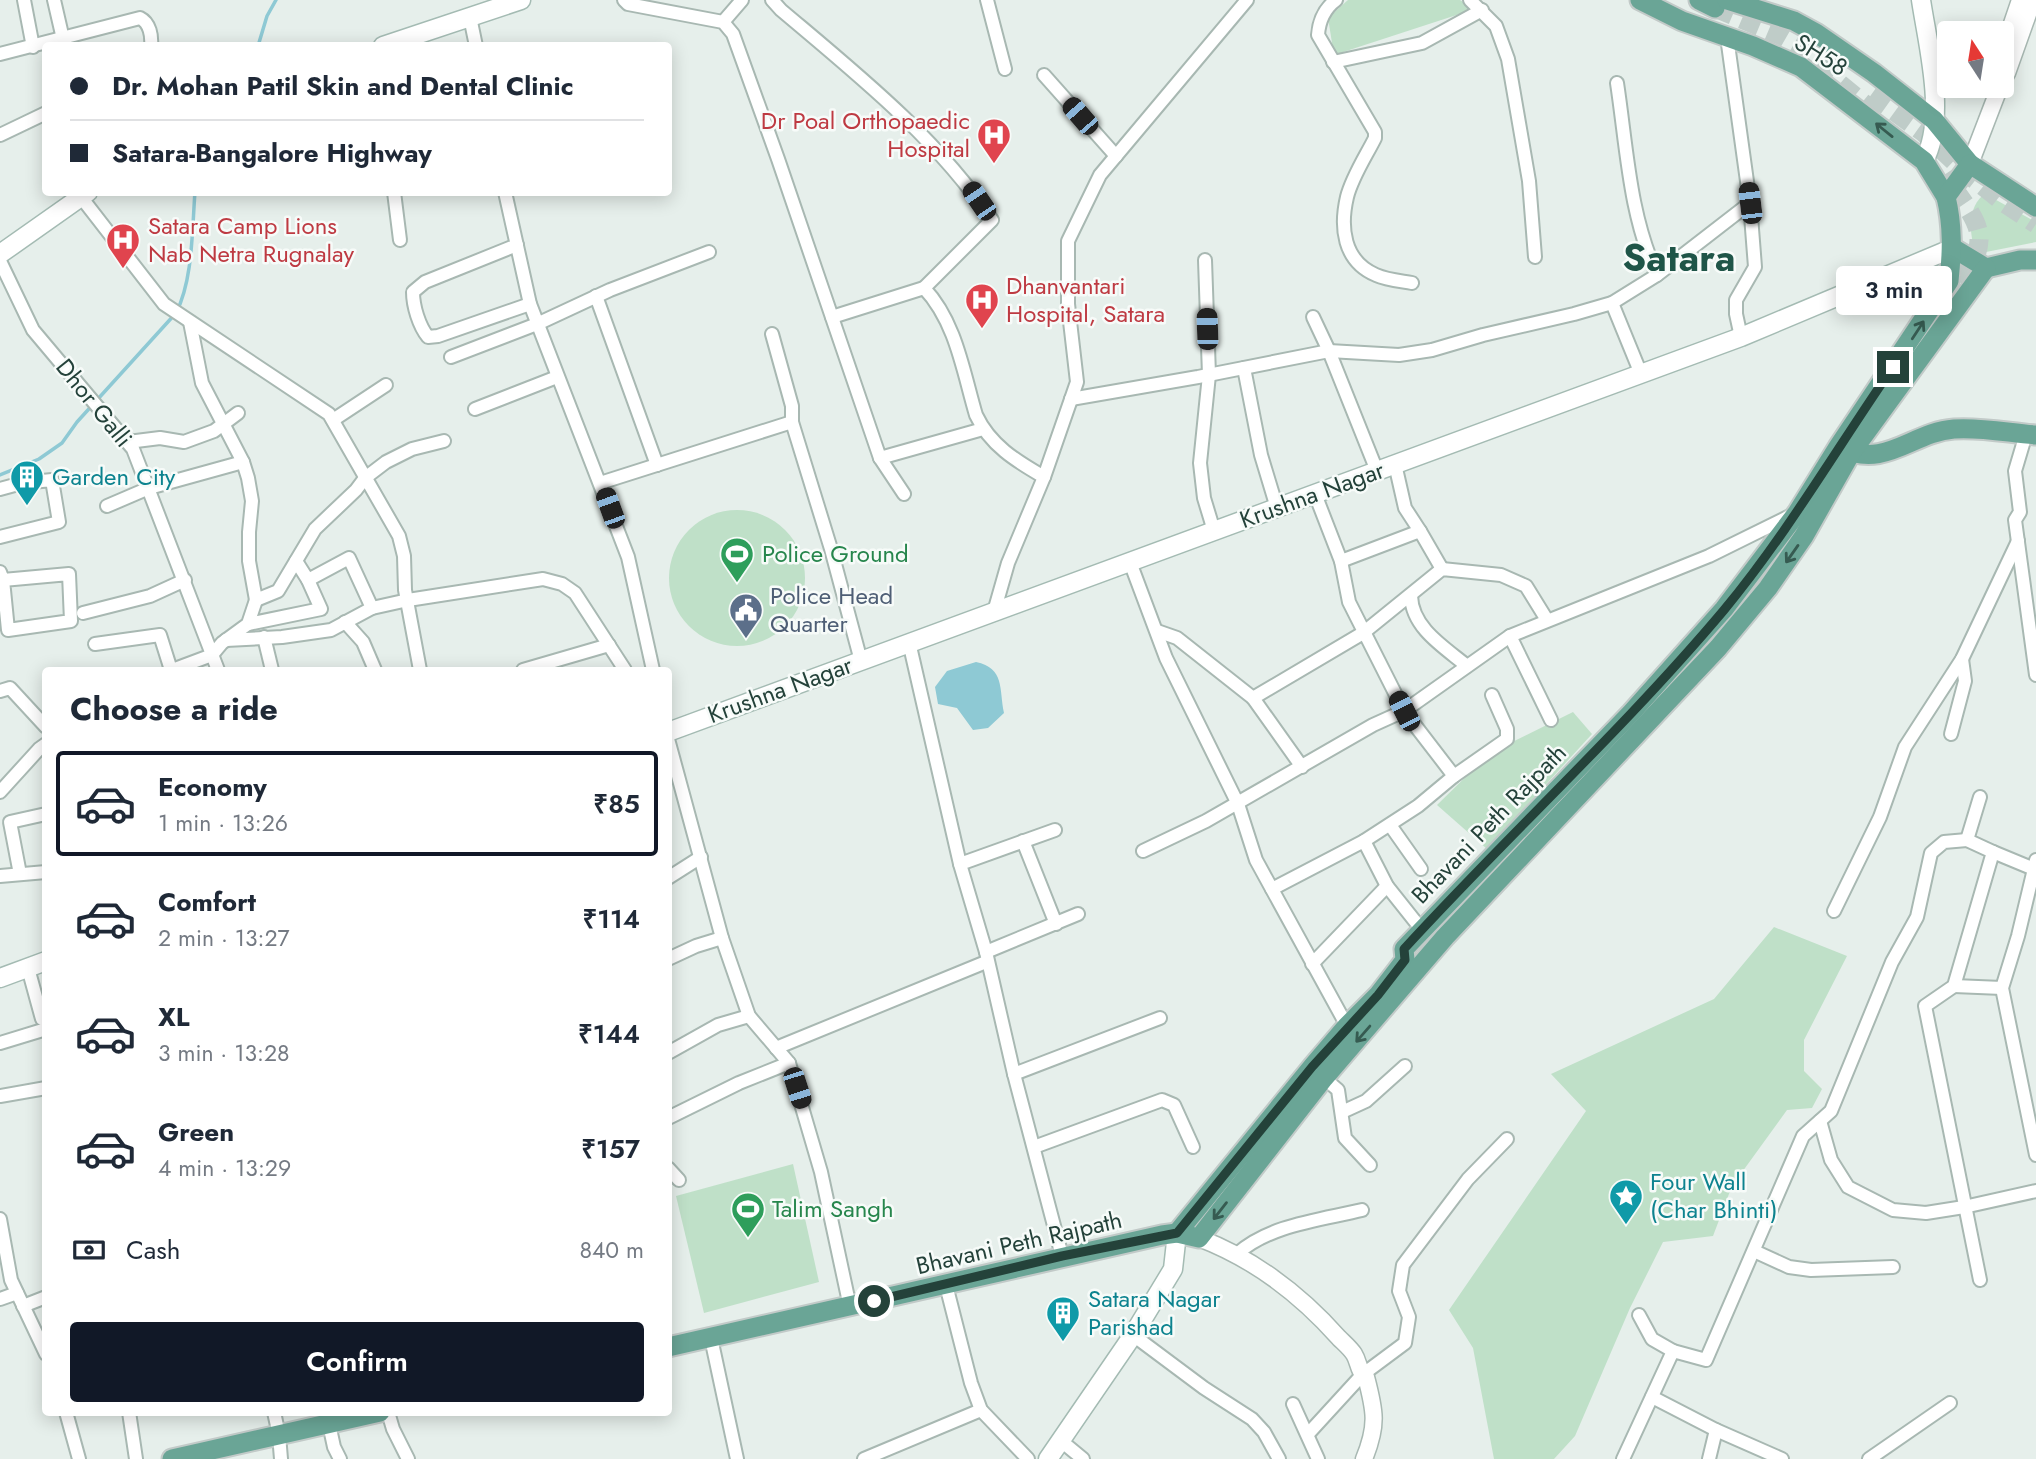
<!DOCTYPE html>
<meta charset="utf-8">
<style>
:root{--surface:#fff;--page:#f2f2f3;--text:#1f2937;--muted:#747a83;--line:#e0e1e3;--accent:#111827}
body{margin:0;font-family:Jost,sans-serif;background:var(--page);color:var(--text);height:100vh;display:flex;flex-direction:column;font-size:26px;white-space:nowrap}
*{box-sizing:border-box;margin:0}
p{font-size:23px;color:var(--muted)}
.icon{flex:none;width:38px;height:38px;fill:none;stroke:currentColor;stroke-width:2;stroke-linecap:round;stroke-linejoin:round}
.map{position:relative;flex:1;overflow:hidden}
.side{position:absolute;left:42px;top:667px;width:630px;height:749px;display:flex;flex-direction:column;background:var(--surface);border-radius:7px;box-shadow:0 4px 18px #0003}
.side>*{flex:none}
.guide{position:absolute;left:42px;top:42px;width:630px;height:154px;border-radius:7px;box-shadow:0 4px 18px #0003;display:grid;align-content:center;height:154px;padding:0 28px;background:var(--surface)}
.needle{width:46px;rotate:348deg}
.fabs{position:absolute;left:1937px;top:21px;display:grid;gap:14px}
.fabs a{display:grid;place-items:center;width:77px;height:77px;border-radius:7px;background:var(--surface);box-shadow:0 4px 18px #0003;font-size:35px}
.end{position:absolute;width:32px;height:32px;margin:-16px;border:9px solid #24423a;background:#fff;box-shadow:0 0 0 4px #fff}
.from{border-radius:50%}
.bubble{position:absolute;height:49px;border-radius:7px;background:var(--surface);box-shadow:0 4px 18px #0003;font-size:23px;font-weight:600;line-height:49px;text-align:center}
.car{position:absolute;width:21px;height:42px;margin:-21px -10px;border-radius:9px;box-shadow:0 0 5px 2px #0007;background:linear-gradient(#222 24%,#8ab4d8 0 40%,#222 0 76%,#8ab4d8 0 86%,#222 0)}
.guide b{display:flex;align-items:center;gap:24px;height:66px;font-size:26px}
.guide b+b{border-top:2px solid var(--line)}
.guide i{width:18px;height:18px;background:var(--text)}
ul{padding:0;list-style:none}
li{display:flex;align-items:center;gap:21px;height:105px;margin:0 14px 10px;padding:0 14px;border:4px solid transparent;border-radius:7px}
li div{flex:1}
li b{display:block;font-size:26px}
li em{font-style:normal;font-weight:600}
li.selected{border-color:var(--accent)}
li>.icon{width:63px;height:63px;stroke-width:1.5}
h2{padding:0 28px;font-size:32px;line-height:84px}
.pay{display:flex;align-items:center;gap:18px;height:77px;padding:0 28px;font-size:26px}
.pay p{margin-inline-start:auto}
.button{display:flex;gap:14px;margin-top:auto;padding:14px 28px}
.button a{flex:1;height:80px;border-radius:7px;background:var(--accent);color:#fff;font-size:28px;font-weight:600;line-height:80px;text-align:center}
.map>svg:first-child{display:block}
</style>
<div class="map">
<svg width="2036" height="1459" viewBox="0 0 2036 1459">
<rect width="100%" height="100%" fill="#e6efeb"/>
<g fill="#bfe0c8">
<polygon points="1348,0 1460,0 1475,9 1334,55 1328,18"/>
<path d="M1982 196H1989L2036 222V242L1986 252 1975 250C1969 232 1968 209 1982 196Z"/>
<circle cx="737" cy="578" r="68"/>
<polygon points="1573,712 1592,734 1487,849 1437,805 1490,753"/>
<polygon points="1774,927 1847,956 1804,1040 1804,1071 1822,1089 1812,1108 1787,1110 1732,1186 1713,1236 1663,1242 1630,1308 1575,1436 1554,1459 1494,1459 1473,1348 1449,1310 1586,1111 1551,1074 1714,999"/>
<polygon points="793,1164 819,1282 704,1313 676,1196"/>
</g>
<path fill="#8ec9d4" d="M976 662C1005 668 999 689 1004 713L988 728 973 730 957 708 938 704 935 687 947 671Z"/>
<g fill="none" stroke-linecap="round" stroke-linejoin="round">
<g stroke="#8ec9d4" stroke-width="3.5">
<polyline points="258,46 267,16 276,0"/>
<path d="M0 475 39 459 62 443 77 422 176 313C193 280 192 230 195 192"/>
</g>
<g stroke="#bfccc8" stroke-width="19" stroke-dasharray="19 10" stroke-linecap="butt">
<polyline points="1715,8 1784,37 1836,67"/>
<polyline points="1815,69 1839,83 1878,115"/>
<polyline points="1871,95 1924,133 1965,172 2004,203 2036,224"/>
<path d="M1927 330C1945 305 1981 266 1979 236 1978 217 1954 190 1944 175"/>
<polyline points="1671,682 1726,623 1792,536"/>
</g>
<g stroke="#a8b8b2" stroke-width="16">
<g id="minor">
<polyline points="24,0 33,47"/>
<polyline points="54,0 63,39"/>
<polyline points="624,0 628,4 723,22 733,34 778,159 880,458 904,494"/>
<path d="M772 0 781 10C858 75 936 137 992 220L924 288"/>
<polyline points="987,0 1005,69"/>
<path d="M1336 0C1324 9 1319 21 1318 35L1375 132V138C1366 156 1352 177 1347 197 1340 227 1343 261 1376 275 1387 280 1401 281 1412 283"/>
<polyline points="1470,0 1496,26 1508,59 1529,181 1535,257"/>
<polyline points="470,17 476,46"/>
<polyline points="723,22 742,0"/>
<polyline points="1727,37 1750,203 1755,267 1736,300 1736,314 1741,337"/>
<path d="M0 54 140 18C150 23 152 36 151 46"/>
<polyline points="1333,62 1422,43 1482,10"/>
<polyline points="1044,75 1116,156"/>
<path d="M1617 83C1627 149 1629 213 1657 275"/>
<polyline points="0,135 46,113"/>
<polyline points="394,192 400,240"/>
<polyline points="505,192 530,304 628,557 653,670"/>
<polyline points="81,197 164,304 329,414 399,536 404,556 405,590 420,670"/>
<path d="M517 245 425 282 413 292C413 306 419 326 428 337L438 336 530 304"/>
<polyline points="1205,260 1209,375 1200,463 1204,498 1214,531"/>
<polyline points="0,261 33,330 133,449 218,670"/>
<polyline points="596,296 657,465"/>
<polyline points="1612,303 1641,374"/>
<path d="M832 317 924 288C956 322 963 371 976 415 990 445 1016 461 1044 477"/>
<polyline points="1313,317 1329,351 1377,471"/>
<polyline points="190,322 202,383 243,462 248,478 252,501 249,532 249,561 256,600 278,591 315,529 356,490 365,478 386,462 412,449 444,441"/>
<polyline points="772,334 792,406 792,422 831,549 861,661"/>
<polyline points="451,357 537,324 610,290 709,252"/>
<polyline points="1244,368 1261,455 1277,508"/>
<polyline points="1071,399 1198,377 1329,351 1399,355 1432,350 1483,335 1574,314 1612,303 1657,275 1750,203"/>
<polyline points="475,409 557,377"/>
<polyline points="333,420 386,385"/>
<polyline points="2026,434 2015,471 2020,512 2015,520 2036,675"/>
<polyline points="128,442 160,438 184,442 214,431 238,413"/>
<polyline points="880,458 983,429"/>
<polyline points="1395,464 1405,508 1420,531"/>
<polyline points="600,483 792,422"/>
<polyline points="0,489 22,483 52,480 59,522 0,537"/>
<polyline points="1315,494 1341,561 1420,531 1442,569"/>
<polyline points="107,506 149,488 243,462"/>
<polyline points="1341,561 1349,602 1404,711 1454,776"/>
<polyline points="1130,562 1166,658 1238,804 1256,860 1347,1026"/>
<polyline points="0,572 3,580 8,630 71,621 69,574 3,580"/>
<polyline points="308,580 349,558 372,608"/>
<path d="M1411 596C1412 628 1444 647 1467 666"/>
<polyline points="994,612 1008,563 1044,477 1077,382 1068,304 1068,241 1100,175 1247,0"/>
<polyline points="83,613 150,596 185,580"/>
<polyline points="345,622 363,642 375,670"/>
<polyline points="248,624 321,609 308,580 296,561"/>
<polyline points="1157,631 1177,638 1253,698"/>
<polyline points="1510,636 1551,720"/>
<polyline points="264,637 272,670"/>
<polyline points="226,640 282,637 331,630 372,608 408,600 543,579 562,584 575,593 625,670"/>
<polyline points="909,642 960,864"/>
<polyline points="95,644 160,635 171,670"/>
<polyline points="172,670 212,655 222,643 248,624 256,600"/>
<polyline points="523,670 609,645"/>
<polyline points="0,691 10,688 46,727"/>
<polyline points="1951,734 1965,681 1962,659"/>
<polyline points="668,739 722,938 749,1016 789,1063"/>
<polyline points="1302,767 1253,698 1363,633 1442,569 1501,575 1526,586 1547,620"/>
<polyline points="0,792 39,749 46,744"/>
<polyline points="1980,797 1967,840 1993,852 1954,986 1925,1006 1980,1280"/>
<polyline points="1390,825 1421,869"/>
<polyline points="1055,830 960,864 986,952 1014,1074 1062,1256"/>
<polyline points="1023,841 1056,924"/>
<polyline points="1364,841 1418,806 1454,776 1507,739 1507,729 1492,695"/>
<polyline points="1143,851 1206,821 1373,725 1404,711 1510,636 1709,556 1790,516"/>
<polyline points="1993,852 2034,869 2036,860"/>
<polyline points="2036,870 2034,869 2018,936 2002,988 2036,1155"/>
<polyline points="20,874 10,822 46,814"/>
<polyline points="0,876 46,872"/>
<polyline points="668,878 701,857"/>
<polyline points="1272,889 1364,841 1387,886 1422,930"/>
<polyline points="1834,911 1880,817 1905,747 1962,659 2018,541"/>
<polyline points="986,952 1078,914"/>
<polyline points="668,959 696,946 722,938"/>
<polyline points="1312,964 1387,886"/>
<polyline points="28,968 42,1019 46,1021"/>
<polyline points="1954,986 2002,988"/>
<polyline points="0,1043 46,1029"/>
<polyline points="776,1048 986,962"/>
<polyline points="668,1053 718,1025 749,1016"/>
<polyline points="1014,1074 1160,1018"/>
<polyline points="1324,1078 1338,1090 1345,1138 1370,1165"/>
<polyline points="0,1096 46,1088"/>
<polyline points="1342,1112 1366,1101 1405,1066"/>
<polyline points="668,1118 739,1083 789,1063 821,1172 850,1307"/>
<polyline points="1820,1121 1831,1160 1848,1187 1893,1210 1926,1213 1964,1207 2036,1191"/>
<polyline points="1034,1147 1162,1100 1174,1105 1193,1147"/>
<polyline points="668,1168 679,1180"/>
<polyline points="0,1219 11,1280 46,1354"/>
<polyline points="1754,1251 1789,1267 1811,1270 1893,1267"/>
<path d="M1237 1254C1269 1225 1320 1220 1362 1210"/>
<polyline points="946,1285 971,1383 981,1410 1028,1459"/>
<polyline points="0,1299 17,1293"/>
<polyline points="23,1306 46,1297"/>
<polyline points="1639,1315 1652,1339 1673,1351"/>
<polyline points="1133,1335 1204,1388 1252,1419 1264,1432 1279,1459"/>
<polyline points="711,1338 737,1459"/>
<polyline points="1652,1397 1716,1430 1782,1459"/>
<polyline points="1293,1404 1318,1459"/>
<polyline points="66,1412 79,1459"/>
<polyline points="129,1412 136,1459"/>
<polyline points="274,1412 279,1435 281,1459"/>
<polyline points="388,1412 393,1429 408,1459"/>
<polyline points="329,1424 334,1447 340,1459"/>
<polyline points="1308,1434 1362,1375 1405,1343 1409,1317 1399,1291 1403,1265 1468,1179 1507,1139"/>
<polyline points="1060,1440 1083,1459"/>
<polyline points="864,1459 981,1410"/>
<polyline points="1623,1459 1673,1351 1706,1360 1803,1136 1831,1111 1892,962 1917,917 1931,853 1944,842 1967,840"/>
<polyline points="1709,1459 1716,1430"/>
<polyline points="1869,1459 1950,1403"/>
</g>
</g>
<g stroke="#a8b8b2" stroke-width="19">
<g id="tertiary">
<polyline points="2002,53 2020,0"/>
<polyline points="2002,82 2007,73 2033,0"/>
<polyline points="1970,164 2000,86"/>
<path d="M1199 1238C1254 1259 1300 1294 1339 1338 1344 1343 1350 1348 1354 1354 1359 1362 1358 1371 1366 1377 1375 1411 1378 1425 1364 1459"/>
</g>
</g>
<g stroke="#a4bbb3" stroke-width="21">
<g id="secondary">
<path d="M1921 0C1928 47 1947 117 1924 161"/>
<polyline points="383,46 521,0"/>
<polyline points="0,254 88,192"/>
<polyline points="668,732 1741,337 1953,248"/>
<polyline points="0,978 46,961"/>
<polyline points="1048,1459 1133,1335 1173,1269 1177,1233"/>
</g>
</g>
<g stroke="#c2cac8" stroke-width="23">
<g id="primary">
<polyline points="1640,0 1682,21 1753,46 1801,67 1924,161 1946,197"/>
<polyline points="1699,0 1715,8"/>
<polyline points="1727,0 1794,21 1816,33 1874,73 1934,120 1970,164"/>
<polyline points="1953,248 1986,268 2020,260 2036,260"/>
<path d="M1840 448C1887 469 1912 432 1954 429 1982 427 2009 433 2036 435"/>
<path d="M1177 1233 1312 1067 1347 1026 1378 995 1405 960 1404 949 1631 713 1724 609 1797 513 1838 447 1949 281C1952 252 1953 226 1946 197L1970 164 2036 207"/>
<path d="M668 1347C833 1310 997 1272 1162 1235L1177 1233 1199 1238 1324 1078 1445 937 1718 648 1768 588 1804 536 1851 453 1986 268"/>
<polyline points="172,1459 380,1412"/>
</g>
</g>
<use href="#minor" stroke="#fff" stroke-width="12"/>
<use href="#tertiary" stroke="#fff" stroke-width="16"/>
<use href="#secondary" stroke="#fff" stroke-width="18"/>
<use href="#primary" stroke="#6aa596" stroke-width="19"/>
</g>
<defs><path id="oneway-shaft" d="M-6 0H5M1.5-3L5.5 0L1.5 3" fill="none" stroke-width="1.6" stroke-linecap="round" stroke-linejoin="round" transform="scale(1.75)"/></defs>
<g stroke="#365b51">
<use href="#oneway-shaft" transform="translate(1884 130) rotate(-141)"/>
<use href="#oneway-shaft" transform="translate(1918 330) rotate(-57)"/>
<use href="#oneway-shaft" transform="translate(1792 554) rotate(125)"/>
<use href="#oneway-shaft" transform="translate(1363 1034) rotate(131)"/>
<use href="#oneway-shaft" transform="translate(1220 1211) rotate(128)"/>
</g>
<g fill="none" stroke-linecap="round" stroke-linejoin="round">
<path stroke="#24423a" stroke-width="9" d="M874 1301 1062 1256 1177 1233 1312 1067 1378 995 1405 960 1404 949C1509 834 1624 729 1724 610 1787 534 1837 448 1893 367"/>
</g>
<defs>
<g id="hospital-pin" transform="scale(1.75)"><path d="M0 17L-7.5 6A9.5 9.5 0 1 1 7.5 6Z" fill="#e0444e" stroke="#f7fbf9"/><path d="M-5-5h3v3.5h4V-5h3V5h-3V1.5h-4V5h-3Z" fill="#fff"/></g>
<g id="building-pin" transform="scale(1.75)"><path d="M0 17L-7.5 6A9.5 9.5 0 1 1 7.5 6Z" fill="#0f9aa8" stroke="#f7fbf9"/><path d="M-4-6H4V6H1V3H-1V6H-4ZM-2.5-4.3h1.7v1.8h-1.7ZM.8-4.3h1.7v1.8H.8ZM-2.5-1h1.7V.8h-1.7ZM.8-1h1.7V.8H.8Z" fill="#fff"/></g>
<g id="stadium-pin" transform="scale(1.75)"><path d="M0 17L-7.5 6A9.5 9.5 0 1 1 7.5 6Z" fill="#2e9e5b" stroke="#f7fbf9"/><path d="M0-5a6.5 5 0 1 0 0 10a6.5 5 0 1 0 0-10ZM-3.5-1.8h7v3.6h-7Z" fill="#fff"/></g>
<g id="civic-pin" transform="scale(1.75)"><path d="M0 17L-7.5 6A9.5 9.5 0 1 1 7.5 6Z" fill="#5c6f8a" stroke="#f7fbf9"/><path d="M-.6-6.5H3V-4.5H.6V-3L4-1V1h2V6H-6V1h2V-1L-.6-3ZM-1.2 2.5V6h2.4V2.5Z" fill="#fff"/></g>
<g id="sight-pin" transform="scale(1.75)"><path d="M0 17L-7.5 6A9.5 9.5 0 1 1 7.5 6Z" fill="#0f9aa8" stroke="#f7fbf9"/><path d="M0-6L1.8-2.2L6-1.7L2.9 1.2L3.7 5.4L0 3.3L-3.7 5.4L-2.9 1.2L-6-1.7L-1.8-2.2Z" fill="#fff"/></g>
</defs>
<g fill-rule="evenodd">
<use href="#hospital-pin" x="994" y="135"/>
<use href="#hospital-pin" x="123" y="240"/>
<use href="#hospital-pin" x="982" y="300"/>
<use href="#building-pin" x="27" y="477"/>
<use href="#stadium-pin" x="737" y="554"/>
<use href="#civic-pin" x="746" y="610"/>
<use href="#sight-pin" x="1626" y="1196"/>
<use href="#stadium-pin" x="748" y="1209"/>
<use href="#building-pin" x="1063" y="1313"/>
</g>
<g text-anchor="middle" stroke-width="5" stroke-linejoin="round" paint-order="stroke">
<g font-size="24" fill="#24423a" stroke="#f7fbf9">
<text transform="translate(1821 55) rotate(32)" y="8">SH58</text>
<text transform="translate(94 403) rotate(51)" y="8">Dhor Galli</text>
<text transform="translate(1312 495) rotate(-20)" y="8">Krushna Nagar</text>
<text transform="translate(780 690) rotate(-20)" y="8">Krushna Nagar</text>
<text transform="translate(1489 824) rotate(-46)" y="8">Bhavani Peth Rajpath</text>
<text transform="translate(1019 1243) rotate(-13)" y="8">Bhavani Peth Rajpath</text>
</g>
<g font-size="24" fill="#be3a42" stroke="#f7fbf9" text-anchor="start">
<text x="970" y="129" text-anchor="end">Dr Poal Orthopaedic<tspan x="970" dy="28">Hospital</tspan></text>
<text x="148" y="234">Satara Camp Lions<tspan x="148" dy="28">Nab Netra Rugnalay</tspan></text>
<text x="1006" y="294">Dhanvantari<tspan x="1006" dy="28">Hospital, Satara</tspan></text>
</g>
<g font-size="24" fill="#0d838f" stroke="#f7fbf9" text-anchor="start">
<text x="52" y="485">Garden City</text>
<text x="1650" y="1190">Four Wall<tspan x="1650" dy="28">(Char Bhinti)</tspan></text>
<text x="1088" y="1307">Satara Nagar<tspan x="1088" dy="28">Parishad</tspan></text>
</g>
<g font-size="24" fill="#27864d" stroke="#f7fbf9" text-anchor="start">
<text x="762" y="562">Police Ground</text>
<text x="772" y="1217">Talim Sangh</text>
</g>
<g font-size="24" fill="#4e5e75" stroke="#f7fbf9" text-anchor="start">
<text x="770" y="604">Police Head<tspan x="770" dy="28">Quarter</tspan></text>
</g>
<g font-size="38" font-weight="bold" fill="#1f5548" stroke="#f7fbf9">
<text x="1679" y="271">Satara</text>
</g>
</g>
</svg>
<div class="fabs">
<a><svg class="needle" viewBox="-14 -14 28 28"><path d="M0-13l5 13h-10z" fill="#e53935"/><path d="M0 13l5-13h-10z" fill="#747a83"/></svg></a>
</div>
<i class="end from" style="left:874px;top:1301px"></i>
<i class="end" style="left:1893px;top:367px"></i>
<div class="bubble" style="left:1836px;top:266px;width:116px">3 min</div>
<i class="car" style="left:1080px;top:116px;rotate:319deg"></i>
<i class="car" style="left:979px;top:201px;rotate:326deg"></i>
<i class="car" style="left:1750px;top:203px;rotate:353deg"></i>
<i class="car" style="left:1207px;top:329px;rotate:358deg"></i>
<i class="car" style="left:610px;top:508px;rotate:340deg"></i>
<i class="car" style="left:1404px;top:711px;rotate:333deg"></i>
<i class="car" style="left:797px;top:1088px;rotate:162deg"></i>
<div class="guide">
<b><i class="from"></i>Dr. Mohan Patil Skin and Dental Clinic</b>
<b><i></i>Satara-Bangalore Highway</b>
</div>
<section class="side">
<h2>Choose a ride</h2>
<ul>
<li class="selected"><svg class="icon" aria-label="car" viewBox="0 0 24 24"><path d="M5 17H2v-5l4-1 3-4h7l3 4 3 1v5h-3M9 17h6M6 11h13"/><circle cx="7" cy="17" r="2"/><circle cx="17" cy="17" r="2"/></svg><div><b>Economy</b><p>1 min · 13:26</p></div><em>₹85</em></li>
<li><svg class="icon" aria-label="car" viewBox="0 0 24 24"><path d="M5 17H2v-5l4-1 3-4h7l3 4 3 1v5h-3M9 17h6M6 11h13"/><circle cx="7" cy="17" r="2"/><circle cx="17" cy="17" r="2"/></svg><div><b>Comfort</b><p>2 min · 13:27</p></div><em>₹114</em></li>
<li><svg class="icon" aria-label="car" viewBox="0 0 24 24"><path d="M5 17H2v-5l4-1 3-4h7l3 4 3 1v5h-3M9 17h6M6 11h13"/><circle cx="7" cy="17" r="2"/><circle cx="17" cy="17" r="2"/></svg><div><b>XL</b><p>3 min · 13:28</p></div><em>₹144</em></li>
<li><svg class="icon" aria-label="car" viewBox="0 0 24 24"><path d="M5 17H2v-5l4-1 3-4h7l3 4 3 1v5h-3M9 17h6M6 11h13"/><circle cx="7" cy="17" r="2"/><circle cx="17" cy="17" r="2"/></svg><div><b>Green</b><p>4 min · 13:29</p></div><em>₹157</em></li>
</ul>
<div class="pay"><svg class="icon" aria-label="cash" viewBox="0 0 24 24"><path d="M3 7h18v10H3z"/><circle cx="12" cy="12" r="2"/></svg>Cash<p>840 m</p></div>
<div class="button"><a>Confirm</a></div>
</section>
</div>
